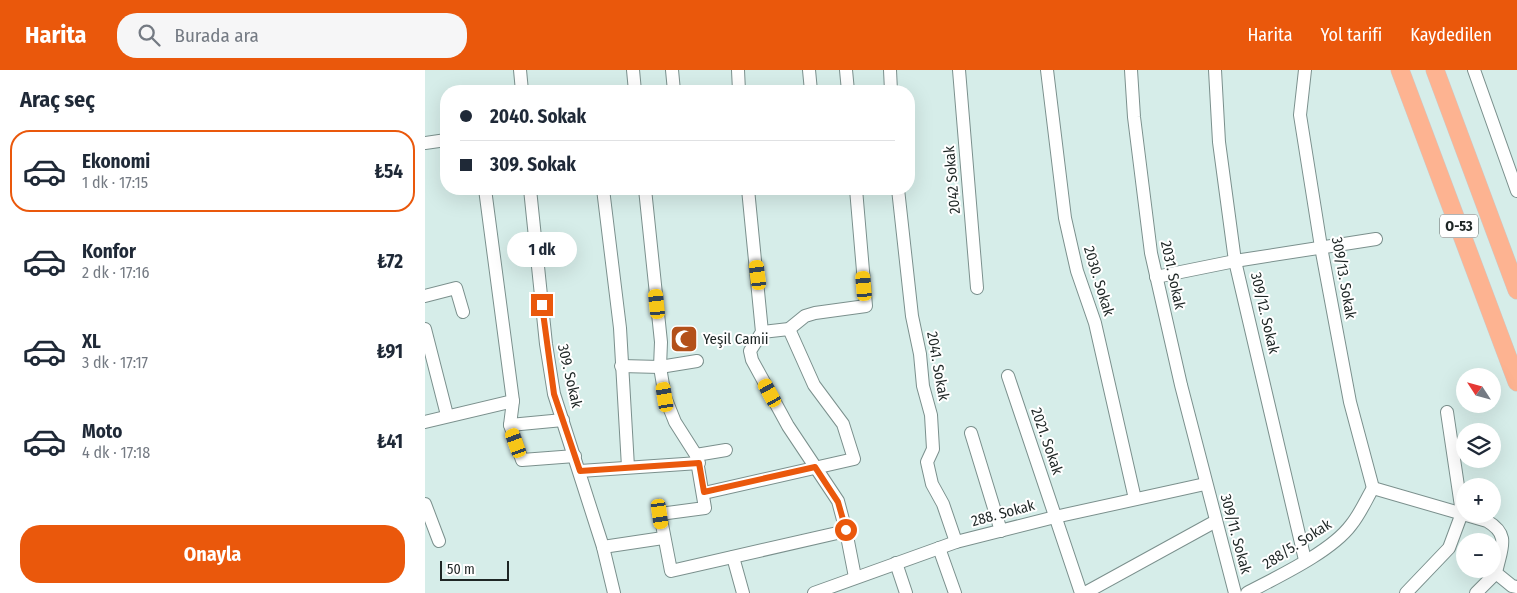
<!DOCTYPE html>
<html lang="tr">
<meta charset="utf-8">
<style>
:root{--surface:#fff;--page:#f6f6f7;--text:#1f2937;--muted:#747a83;--line:#e0e1e3;--accent:#ea580c}
body{margin:0;font-family:"Fira Sans Condensed",sans-serif;background:var(--page);color:var(--text);height:100vh;display:flex;flex-direction:column;font-size:19px;white-space:nowrap}
*{box-sizing:border-box;margin:0}
p{font-size:16px;color:var(--muted)}
.icon{flex:none;width:28px;height:28px;fill:none;stroke:currentColor;stroke-width:2;stroke-linecap:round;stroke-linejoin:round}
.map{position:relative;flex:1;overflow:hidden}
.sheet{display:flex;flex-direction:column;background:var(--surface);width:425px}
.sheet>*{flex:none}
.banner{position:absolute;left:15px;top:15px;width:475px;height:110px;border-radius:20px;box-shadow:0 5px 20px #0002;display:grid;align-content:center;height:110px;padding:0 20px;background:var(--surface)}
.needle{width:32px;rotate:306deg}
.buttons{position:absolute;left:1031px;top:298px;display:grid;gap:10px}
.buttons a{display:grid;place-items:center;width:45px;height:45px;border-radius:50%;background:var(--surface);box-shadow:0 5px 20px #0002;font-size:25px}
.scale{position:absolute;left:15px;bottom:12px;width:69px;box-sizing:border-box;padding-left:5px;border:2px solid #1e2625;border-top:0;font-size:14px;line-height:18px;white-space:nowrap;color:#1e2625;-webkit-text-stroke:4px #fff;paint-order:stroke}
.end{position:absolute;width:22px;height:22px;margin:-11px;border:6px solid #ea580c;background:#fff;box-shadow:0 0 0 2px #fff}
.from{border-radius:50%}
.bubble{position:absolute;height:35px;border-radius:18px;background:var(--surface);box-shadow:0 5px 20px #0002;font-size:16px;font-weight:700;line-height:35px;text-align:center}
.car{position:absolute;width:15px;height:30px;margin:-15px -8px;border-radius:6px;box-shadow:0 0 4px 1px #0007;background:linear-gradient(#f5c518 24%,#345 0 40%,#f5c518 0 76%,#345 0 86%,#f5c518 0)}
.banner b{display:flex;align-items:center;gap:18px;height:48px;font-size:19px}
.banner b+b{border-top:1px solid var(--line)}
.banner i{width:12px;height:12px;background:var(--text)}
ul{padding:0;list-style:none}
li{display:flex;align-items:center;gap:15px;height:82px;margin:0 10px 8px;padding:0 10px;border:2px solid transparent;border-radius:20px}
li div{flex:1}
li b{display:block;font-size:19px}
li em{font-style:normal;font-weight:700}
li.on{border-color:var(--accent)}
li>.icon{width:45px;height:45px;stroke-width:1.5}
h2{padding:0 20px;font-size:22px;line-height:60px}
.action{display:flex;gap:10px;margin-top:auto;padding:10px 20px}
.action a{flex:1;height:58px;border-radius:20px;background:var(--accent);color:#fff;font-size:20px;font-weight:700;line-height:58px;text-align:center}
header{display:flex;align-items:center;gap:30px;box-sizing:border-box;height:70px;padding:0 25px;background:var(--accent);color:#fff}
header strong{font-size:24px}
nav{display:flex;gap:28px;margin-inline-start:auto;font-size:18px}
.search{width:350px;height:45px;background:var(--page);display:flex;align-items:center;gap:12px;box-sizing:border-box;padding:0 18px;border-radius:20px;color:var(--muted);font-size:19px}
main{display:flex;flex:1;min-height:0}
.map>svg:first-child{display:block}
</style>
<header>
<strong>Harita</strong>
<div class="search"><svg class="icon" aria-label="search" viewBox="0 0 24 24"><circle cx="10" cy="10" r="6"/><path d="M15 15l6 6"/></svg>Burada ara</div>
<nav><a>Harita</a><a>Yol tarifi</a><a>Kaydedilen</a></nav>
</header>
<main>
<section class="sheet">
<h2>Araç seç</h2>
<ul>
<li class="on"><svg class="icon" aria-label="car" viewBox="0 0 24 24"><path d="M5 17H2v-5l4-1 3-4h7l3 4 3 1v5h-3M9 17h6M6 11h13"/><circle cx="7" cy="17" r="2"/><circle cx="17" cy="17" r="2"/></svg><div><b>Ekonomi</b><p>1 dk · 17:15</p></div><em>₺54</em></li>
<li><svg class="icon" aria-label="car" viewBox="0 0 24 24"><path d="M5 17H2v-5l4-1 3-4h7l3 4 3 1v5h-3M9 17h6M6 11h13"/><circle cx="7" cy="17" r="2"/><circle cx="17" cy="17" r="2"/></svg><div><b>Konfor</b><p>2 dk · 17:16</p></div><em>₺72</em></li>
<li><svg class="icon" aria-label="car" viewBox="0 0 24 24"><path d="M5 17H2v-5l4-1 3-4h7l3 4 3 1v5h-3M9 17h6M6 11h13"/><circle cx="7" cy="17" r="2"/><circle cx="17" cy="17" r="2"/></svg><div><b>XL</b><p>3 dk · 17:17</p></div><em>₺91</em></li>
<li><svg class="icon" aria-label="car" viewBox="0 0 24 24"><path d="M5 17H2v-5l4-1 3-4h7l3 4 3 1v5h-3M9 17h6M6 11h13"/><circle cx="7" cy="17" r="2"/><circle cx="17" cy="17" r="2"/></svg><div><b>Moto</b><p>4 dk · 17:18</p></div><em>₺41</em></li>
</ul>
<div class="action"><a>Onayla</a></div>
</section>
<div class="map">
<svg width="1092" height="523" viewBox="0 0 1092 523">
<rect width="100%" height="100%" fill="#d6ede9"/>
<g fill="none" stroke-linecap="round" stroke-linejoin="round">
<g stroke="#7b908d" stroke-width="14">
<g id="minor">
<polyline points="95,0 97,21"/>
<polyline points="208,0 210,21"/>
<polyline points="247,0 249,21"/>
<polyline points="313,0 314,21"/>
<polyline points="384,0 386,21"/>
<polyline points="421,0 423,21"/>
<polyline points="465,0 466,21"/>
<polyline points="534,0 552,218"/>
<polyline points="622,0 640,148 652,201 670,253 710,429"/>
<polyline points="706,0 709,47 726,183 756,315 810,523"/>
<polyline points="790,0 794,72 810,191 880,490"/>
<polyline points="880,0 875,45 896,177 925,332 948,418"/>
<polyline points="1049,0 1092,121"/>
<polyline points="0,73 21,70"/>
<polyline points="60,119 88,331 85,355 97,390 150,386"/>
<polyline points="105,119 121,274 129,324 178,477 189,523"/>
<polyline points="178,119 195,258 203,397"/>
<polyline points="220,119 236,272 235,297 240,327 250,352 271,385 280,438 235,444 246,501 421,461"/>
<polyline points="323,119 337,262 325,281 327,290 363,356 413,431 421,461 430,507"/>
<polyline points="473,119 487,246 495,284 498,316 506,345 508,379 502,392 507,414 518,434 531,472"/>
<polyline points="731,207 810,191 951,169"/>
<polyline points="0,226 31,218 38,242"/>
<polyline points="0,259 22,345"/>
<polyline points="337,262 364,259 380,246 390,243 441,236 431,119"/>
<polyline points="196,296 235,297 272,291"/>
<polyline points="583,306 656,523"/>
<polyline points="0,352 88,331"/>
<polyline points="85,355 138,350"/>
<polyline points="546,363 576,461"/>
<polyline points="271,385 301,380"/>
<polyline points="155,401 274,393"/>
<path d="M948 418 1062 451C1086 465 1076 478 1071 503L1087 516 1092 517"/>
<polyline points="279,423 429,389 418,354 389,315 364,259"/>
<polyline points="0,434 14,471"/>
<polyline points="178,477 238,468"/>
<polyline points="514,478 530,523"/>
<polyline points="308,487 318,523"/>
<polyline points="471,493 481,523"/>
<polyline points="389,523 531,472 630,447 780,414"/>
<polyline points="660,523 791,451"/>
<path d="M822 523C852 507 906 482 926 455 935 444 941 430 948 418"/>
<polyline points="981,523 1024,478 1037,443 1022,342"/>
<polyline points="1051,523 1071,503"/>
</g>
</g>
<g stroke="#c9cbcb" stroke-width="19">
<g id="highway">
<polyline points="975,0 1092,312"/>
<polyline points="1010,0 1092,220"/>
</g>
</g>
<use href="#minor" stroke="#fff" stroke-width="12"/>
<use href="#highway" stroke="#fdb391" stroke-width="18"/>
</g>
<g fill="none" stroke-linecap="round" stroke-linejoin="round">
<polyline stroke="#ea580c" stroke-width="6" points="117,235 129,324 155,401 274,393 279,422 390,397 413,432 421,460"/>
</g>
<defs>
<g id="mosque-square" transform="scale(1.4375)"><rect x="-9" y="-9" width="18" height="18" rx="4" fill="#b35019" stroke="#fff"/><path d="M3.5-4.9A6 6 0 1 0 3.5 4.9A5 5 0 1 1 3.5-4.9Z" fill="#fff"/></g>
</defs>
<g fill-rule="evenodd">
<use href="#mosque-square" x="259" y="269"/>
</g>
<g text-anchor="middle" stroke-width="4" stroke-linejoin="round" paint-order="stroke">
<rect fill="#fff" stroke="#626766" stroke-width="1" x="1015" y="144.5" width="38" height="23" rx="4"/>
<g font-size="14" font-weight="bold" fill="#1e2625">
<text x="1034" y="161">O-53</text>
</g>
<g font-size="15" fill="#1e2625" stroke="#fff">
<text transform="translate(527 110) rotate(-95)" y="5">2042 Sokak</text>
<text transform="translate(748 205) rotate(78)" y="5">2031. Sokak</text>
<text transform="translate(919 208) rotate(80)" y="5">309/13. Sokak</text>
<text transform="translate(674 211) rotate(73)" y="5">2030. Sokak</text>
<text transform="translate(840 243) rotate(77)" y="5">309/12. Sokak</text>
<text transform="translate(513 296) rotate(80)" y="5">2041. Sokak</text>
<text transform="translate(145 306) rotate(77)" y="5">309. Sokak</text>
<text transform="translate(622 371) rotate(71)" y="5">2021. Sokak</text>
<text transform="translate(578 443) rotate(-15)" y="5">288. Sokak</text>
<text transform="translate(811 464) rotate(75)" y="5">309/11. Sokak</text>
<text transform="translate(872 474) rotate(-33)" y="5">288/5. Sokak</text>
</g>
<g font-size="15" fill="#1e2625" stroke="#fff" text-anchor="start">
<text x="278" y="274">Yeşil Camii</text>
</g>
</g>
</svg>
<div class="buttons">
<a><svg class="needle" viewBox="-14 -14 28 28"><path d="M0-13l5 13h-10z" fill="#e53935"/><path d="M0 13l5-13h-10z" fill="#747a83"/></svg></a>
<a><svg class="icon" aria-label="layers" viewBox="0 0 24 24"><path d="M12 4l9 5-9 5-9-5zM3 14l9 5 9-5"/></svg></a>
<a>+</a>
<a>−</a>
</div>
<div class="scale">50 m</div>
<i class="end from" style="left:421px;top:460px"></i>
<i class="end" style="left:117px;top:235px"></i>
<div class="bubble" style="left:82px;top:162px;width:70px">1 dk</div>
<i class="car" style="left:333px;top:205px;rotate:353deg"></i>
<i class="car" style="left:439px;top:216px;rotate:355deg"></i>
<i class="car" style="left:232px;top:234px;rotate:354deg"></i>
<i class="car" style="left:345px;top:323px;rotate:331deg"></i>
<i class="car" style="left:240px;top:327px;rotate:351deg"></i>
<i class="car" style="left:91px;top:373px;rotate:340deg"></i>
<i class="car" style="left:235px;top:444px;rotate:172deg"></i>
<div class="banner">
<b><i class="from"></i>2040. Sokak</b>
<b><i></i>309. Sokak</b>
</div>
</div>
</main>
